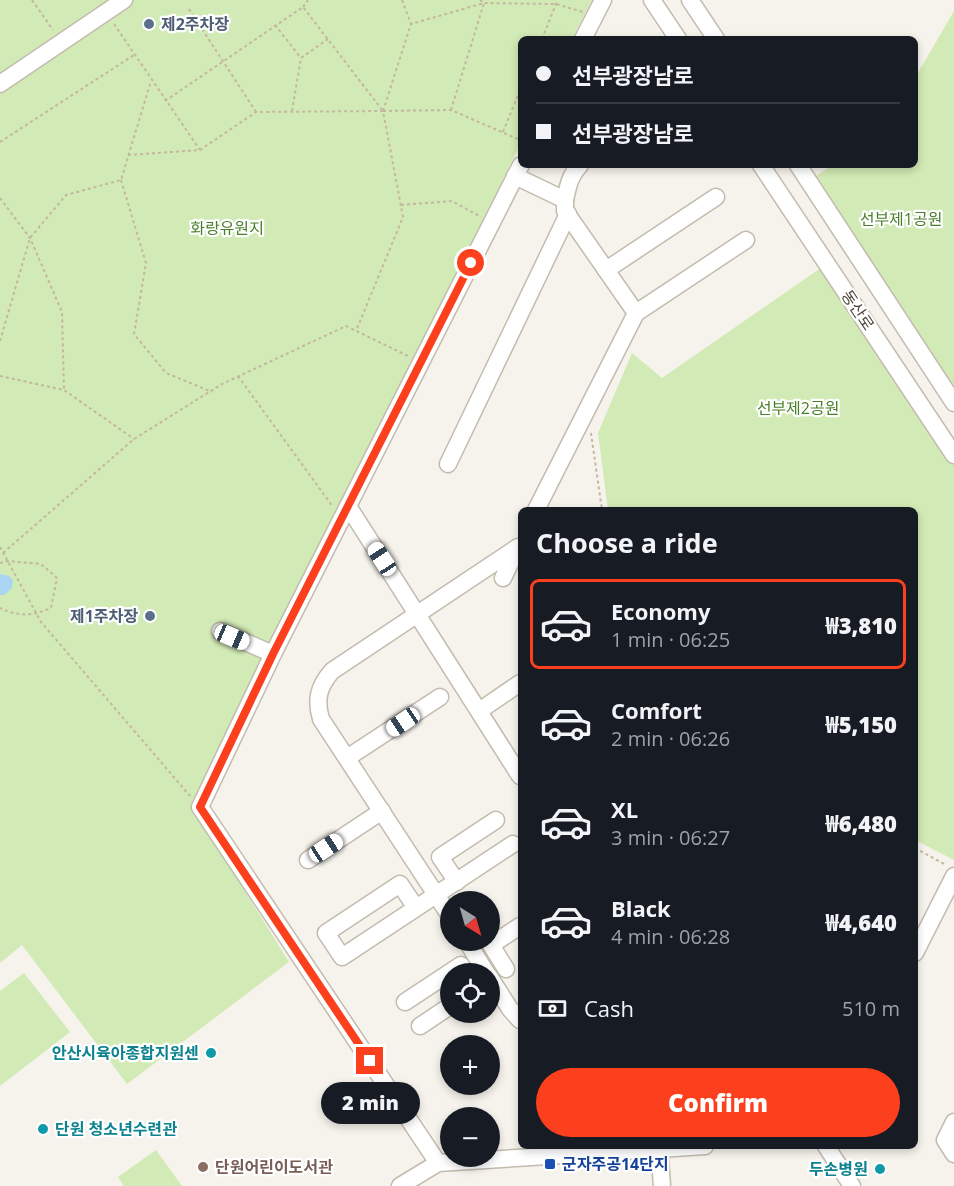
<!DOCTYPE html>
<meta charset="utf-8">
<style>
:root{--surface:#171b24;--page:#20242c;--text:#f1f3f6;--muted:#9ea1a6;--line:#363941;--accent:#fc3f1d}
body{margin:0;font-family:"Open Sans","Noto Sans KR",sans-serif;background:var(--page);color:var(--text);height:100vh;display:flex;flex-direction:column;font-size:22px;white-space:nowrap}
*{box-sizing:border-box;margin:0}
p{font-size:20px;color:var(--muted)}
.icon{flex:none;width:33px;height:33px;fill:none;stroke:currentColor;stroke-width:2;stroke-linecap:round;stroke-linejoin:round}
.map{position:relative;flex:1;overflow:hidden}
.details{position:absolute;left:518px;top:507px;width:400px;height:642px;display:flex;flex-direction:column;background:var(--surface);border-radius:9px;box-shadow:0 3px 9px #0003}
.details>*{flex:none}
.banner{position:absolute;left:518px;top:36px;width:400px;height:132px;border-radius:9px;box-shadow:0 3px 9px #0003;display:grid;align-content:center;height:132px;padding:0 18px;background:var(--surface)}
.needle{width:39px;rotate:143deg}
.buttons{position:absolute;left:440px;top:891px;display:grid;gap:12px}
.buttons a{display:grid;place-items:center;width:60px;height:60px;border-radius:50%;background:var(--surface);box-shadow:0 3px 9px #0003;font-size:30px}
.end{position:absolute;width:27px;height:27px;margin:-14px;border:8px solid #fc3f1d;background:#fff;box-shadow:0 0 0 3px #fff}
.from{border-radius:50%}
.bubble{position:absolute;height:42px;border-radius:21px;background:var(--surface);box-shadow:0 3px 9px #0003;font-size:20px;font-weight:800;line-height:42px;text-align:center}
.car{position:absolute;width:18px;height:36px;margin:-18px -9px;border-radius:8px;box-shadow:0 0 4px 2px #0007;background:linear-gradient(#fff 24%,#345 0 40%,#fff 0 76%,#345 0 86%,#fff 0)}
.banner b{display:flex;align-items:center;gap:21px;height:57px;font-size:22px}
.banner b+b{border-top:2px solid var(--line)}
.banner i{width:15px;height:15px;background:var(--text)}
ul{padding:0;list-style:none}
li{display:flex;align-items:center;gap:18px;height:90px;margin:0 12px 9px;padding:0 6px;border:3px solid transparent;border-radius:9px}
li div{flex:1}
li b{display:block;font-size:22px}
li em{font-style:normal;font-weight:800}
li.selected{border-color:var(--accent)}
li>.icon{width:54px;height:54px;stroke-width:1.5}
h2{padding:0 18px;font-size:27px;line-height:72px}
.pay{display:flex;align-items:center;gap:15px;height:66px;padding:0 18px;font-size:22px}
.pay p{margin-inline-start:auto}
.action{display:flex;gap:12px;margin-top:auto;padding:12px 18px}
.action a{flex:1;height:69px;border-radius:36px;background:var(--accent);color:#fff;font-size:24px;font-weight:800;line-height:69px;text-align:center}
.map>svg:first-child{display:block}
</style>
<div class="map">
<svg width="954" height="1186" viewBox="0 0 954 1186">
<rect width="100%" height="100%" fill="#f6f3ec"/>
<g fill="#d2eab5">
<polygon points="0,0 592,0 572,39 520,39 520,145 192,806 289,962 127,1084 22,945 0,963"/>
<polygon points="954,11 954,395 811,179 833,165 915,165 915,78"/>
<polygon points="825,265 954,459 954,860 915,840 915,510 608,510 598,433 632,353 662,378"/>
<polygon points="24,973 70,1032 0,1086 0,991"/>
<polygon points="156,1150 182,1186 124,1186 118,1177"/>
</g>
<polygon fill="#a9d4f2" points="0,574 9,576 13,581 12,588 4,595 0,595"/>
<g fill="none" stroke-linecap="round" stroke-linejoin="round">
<g stroke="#c2bbae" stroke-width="19">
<g id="minor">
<polyline points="652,0 678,39"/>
<polyline points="690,0 716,39"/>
<polyline points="583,39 603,0"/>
<polyline points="0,84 124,0"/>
<polyline points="761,165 954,455"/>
<polyline points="798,165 954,403"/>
<polyline points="515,176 565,200 565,211 636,313 536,510"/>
<path d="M565 200C568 186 570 175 580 165"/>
<polyline points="606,270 716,197"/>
<polyline points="636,313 746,240"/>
<polyline points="448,464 568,214"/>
<polyline points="348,506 520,776"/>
<polyline points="503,578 517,549"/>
<polyline points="220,631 273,654"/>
<polyline points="479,711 520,683"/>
<polyline points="347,758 440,697"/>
<polyline points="308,860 382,811"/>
<polyline points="457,882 440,857 496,820"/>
<polyline points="416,908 400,884 326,933 342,957 513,844"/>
<path d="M450 916 321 719C315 699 319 686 332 671L518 547"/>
<polyline points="466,940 487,974"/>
<polyline points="915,953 954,876"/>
<polyline points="506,969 491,945 520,926"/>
<polyline points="489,976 510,1009 520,1020"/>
<polyline points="405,1002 461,965 466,974"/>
<polyline points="420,1026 450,1006"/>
<polyline points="954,1122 945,1140 954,1154"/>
<polyline points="659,1146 662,1186"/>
<polyline points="826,1146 852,1186"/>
<polyline points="438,1163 200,807 273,654 521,165"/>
<polyline points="400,1186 438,1163 705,1146"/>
</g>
</g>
<g stroke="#c4b79f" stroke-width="2" stroke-dasharray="3 3" stroke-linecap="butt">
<polyline points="32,0 53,30"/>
<polyline points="402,0 411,24"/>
<polyline points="303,7 308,0"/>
<polyline points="189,9 256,112"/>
<polyline points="114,24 200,150"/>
<polyline points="275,25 301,58"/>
<polyline points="542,39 556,4 554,0"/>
<polyline points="165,101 303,7 383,111"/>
<polyline points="451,110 484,3 480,0"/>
<polyline points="292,111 301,58 328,39"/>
<polyline points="383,111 411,24 484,3 556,4 583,12"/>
<polyline points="383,111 451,110 520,140"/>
<polyline points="503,132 520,90"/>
<polyline points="0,142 134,55"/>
<polyline points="128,155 200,150 256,112 383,111 403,217 356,331"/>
<polyline points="121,180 146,263 134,334 166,373 212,392"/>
<polyline points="0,198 30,238 62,312 64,390"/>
<polyline points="401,205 452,201 481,217"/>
<polyline points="0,341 30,238 66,195 121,180 151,81"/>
<polyline points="0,376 64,390 134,439"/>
<polyline points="238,376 333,507"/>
<polyline points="591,433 602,510"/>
<polyline points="0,547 41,622 190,796"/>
<polyline points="3,553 134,439 222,384 346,326 408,356"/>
<path d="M0 563 8 561 41 564 57 578 51 608C33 616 19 617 0 608"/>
<polyline points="915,848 946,865"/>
</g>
<use href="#minor" stroke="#fff" stroke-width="16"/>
</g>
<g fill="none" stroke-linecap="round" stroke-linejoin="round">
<polyline stroke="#fc3f1d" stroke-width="8" points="370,1061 200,807 273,654 471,263"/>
</g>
<g fill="#5c6f8a" stroke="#fff" stroke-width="2">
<circle cx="149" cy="24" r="6"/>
<circle cx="150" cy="616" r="6"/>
</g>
<g fill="#0f9aa8" stroke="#fff" stroke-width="2">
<circle cx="211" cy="1053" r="6"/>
<circle cx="43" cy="1129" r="6"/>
<circle cx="880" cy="1169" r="6"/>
</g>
<rect fill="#1a4fb4" stroke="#fff" stroke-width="2" x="544" y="1158" width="12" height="12" rx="3"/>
<circle fill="#8d6e63" stroke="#fff" stroke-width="2" cx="203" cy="1167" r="6"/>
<g text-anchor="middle" stroke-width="4.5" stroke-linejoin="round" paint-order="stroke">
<g font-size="16" font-weight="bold" fill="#4e5e75" stroke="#fff" text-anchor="start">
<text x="161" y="30">제2주차장</text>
<text x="138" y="622" text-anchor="end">제1주차장</text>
</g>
<g font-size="16" fill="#4a7f2a" stroke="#fff">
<text x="901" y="225">선부제1공원</text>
<text x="227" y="234">화랑유원지</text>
<text x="798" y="414">선부제2공원</text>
</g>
<g font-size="16" fill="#4b4439" stroke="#fff">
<text transform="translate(858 310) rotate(56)" y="6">동산로</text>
</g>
<g font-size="16" font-weight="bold" fill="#0d838f" stroke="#fff" text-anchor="end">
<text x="199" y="1059">안산시육아종합지원센</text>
<text x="55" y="1135" text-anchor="start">단원 청소년수련관</text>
<text x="868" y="1175">두손병원</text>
</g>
<g font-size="16" font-weight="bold" fill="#164399" stroke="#fff" text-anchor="start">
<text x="562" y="1170">군자주공14단지</text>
</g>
<g font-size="16" font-weight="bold" fill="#785e54" stroke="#fff" text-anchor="start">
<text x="215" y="1173">단원어린이도서관</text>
</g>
</g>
</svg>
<div class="buttons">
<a><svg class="needle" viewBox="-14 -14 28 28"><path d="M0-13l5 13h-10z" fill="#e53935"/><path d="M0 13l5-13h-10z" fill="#9ea1a6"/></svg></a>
<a><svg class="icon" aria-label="locate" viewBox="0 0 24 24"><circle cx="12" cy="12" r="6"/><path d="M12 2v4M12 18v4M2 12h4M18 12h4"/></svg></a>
<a>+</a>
<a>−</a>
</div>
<i class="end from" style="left:471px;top:263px"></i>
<i class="end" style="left:370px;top:1061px"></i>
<div class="bubble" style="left:321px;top:1082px;width:99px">2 min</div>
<i class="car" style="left:382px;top:559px;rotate:327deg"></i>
<i class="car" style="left:232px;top:637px;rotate:113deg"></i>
<i class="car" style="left:403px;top:722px;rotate:236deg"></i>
<i class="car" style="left:326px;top:848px;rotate:57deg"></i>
<div class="banner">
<b><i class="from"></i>선부광장남로</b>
<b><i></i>선부광장남로</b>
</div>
<section class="details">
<h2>Choose a ride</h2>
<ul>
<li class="selected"><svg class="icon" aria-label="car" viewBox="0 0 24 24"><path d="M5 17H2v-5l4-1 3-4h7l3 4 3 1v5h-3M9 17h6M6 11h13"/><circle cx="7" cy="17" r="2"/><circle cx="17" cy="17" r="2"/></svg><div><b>Economy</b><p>1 min · 06:25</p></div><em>₩3,810</em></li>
<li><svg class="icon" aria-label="car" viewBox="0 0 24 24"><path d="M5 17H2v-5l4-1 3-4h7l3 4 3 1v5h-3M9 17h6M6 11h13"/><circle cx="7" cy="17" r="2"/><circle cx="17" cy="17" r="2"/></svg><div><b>Comfort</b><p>2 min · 06:26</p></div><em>₩5,150</em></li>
<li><svg class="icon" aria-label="car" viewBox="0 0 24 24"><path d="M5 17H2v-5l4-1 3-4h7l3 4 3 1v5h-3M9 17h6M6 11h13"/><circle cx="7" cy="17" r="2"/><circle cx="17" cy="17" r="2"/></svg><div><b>XL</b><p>3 min · 06:27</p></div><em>₩6,480</em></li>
<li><svg class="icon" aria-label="car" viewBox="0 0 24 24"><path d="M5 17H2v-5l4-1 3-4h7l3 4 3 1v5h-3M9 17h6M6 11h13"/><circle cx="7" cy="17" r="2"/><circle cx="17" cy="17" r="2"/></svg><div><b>Black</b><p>4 min · 06:28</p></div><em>₩4,640</em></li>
</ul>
<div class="pay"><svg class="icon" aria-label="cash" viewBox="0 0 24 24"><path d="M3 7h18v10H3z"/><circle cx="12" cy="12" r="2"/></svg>Cash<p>510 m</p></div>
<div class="action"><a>Confirm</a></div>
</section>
</div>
